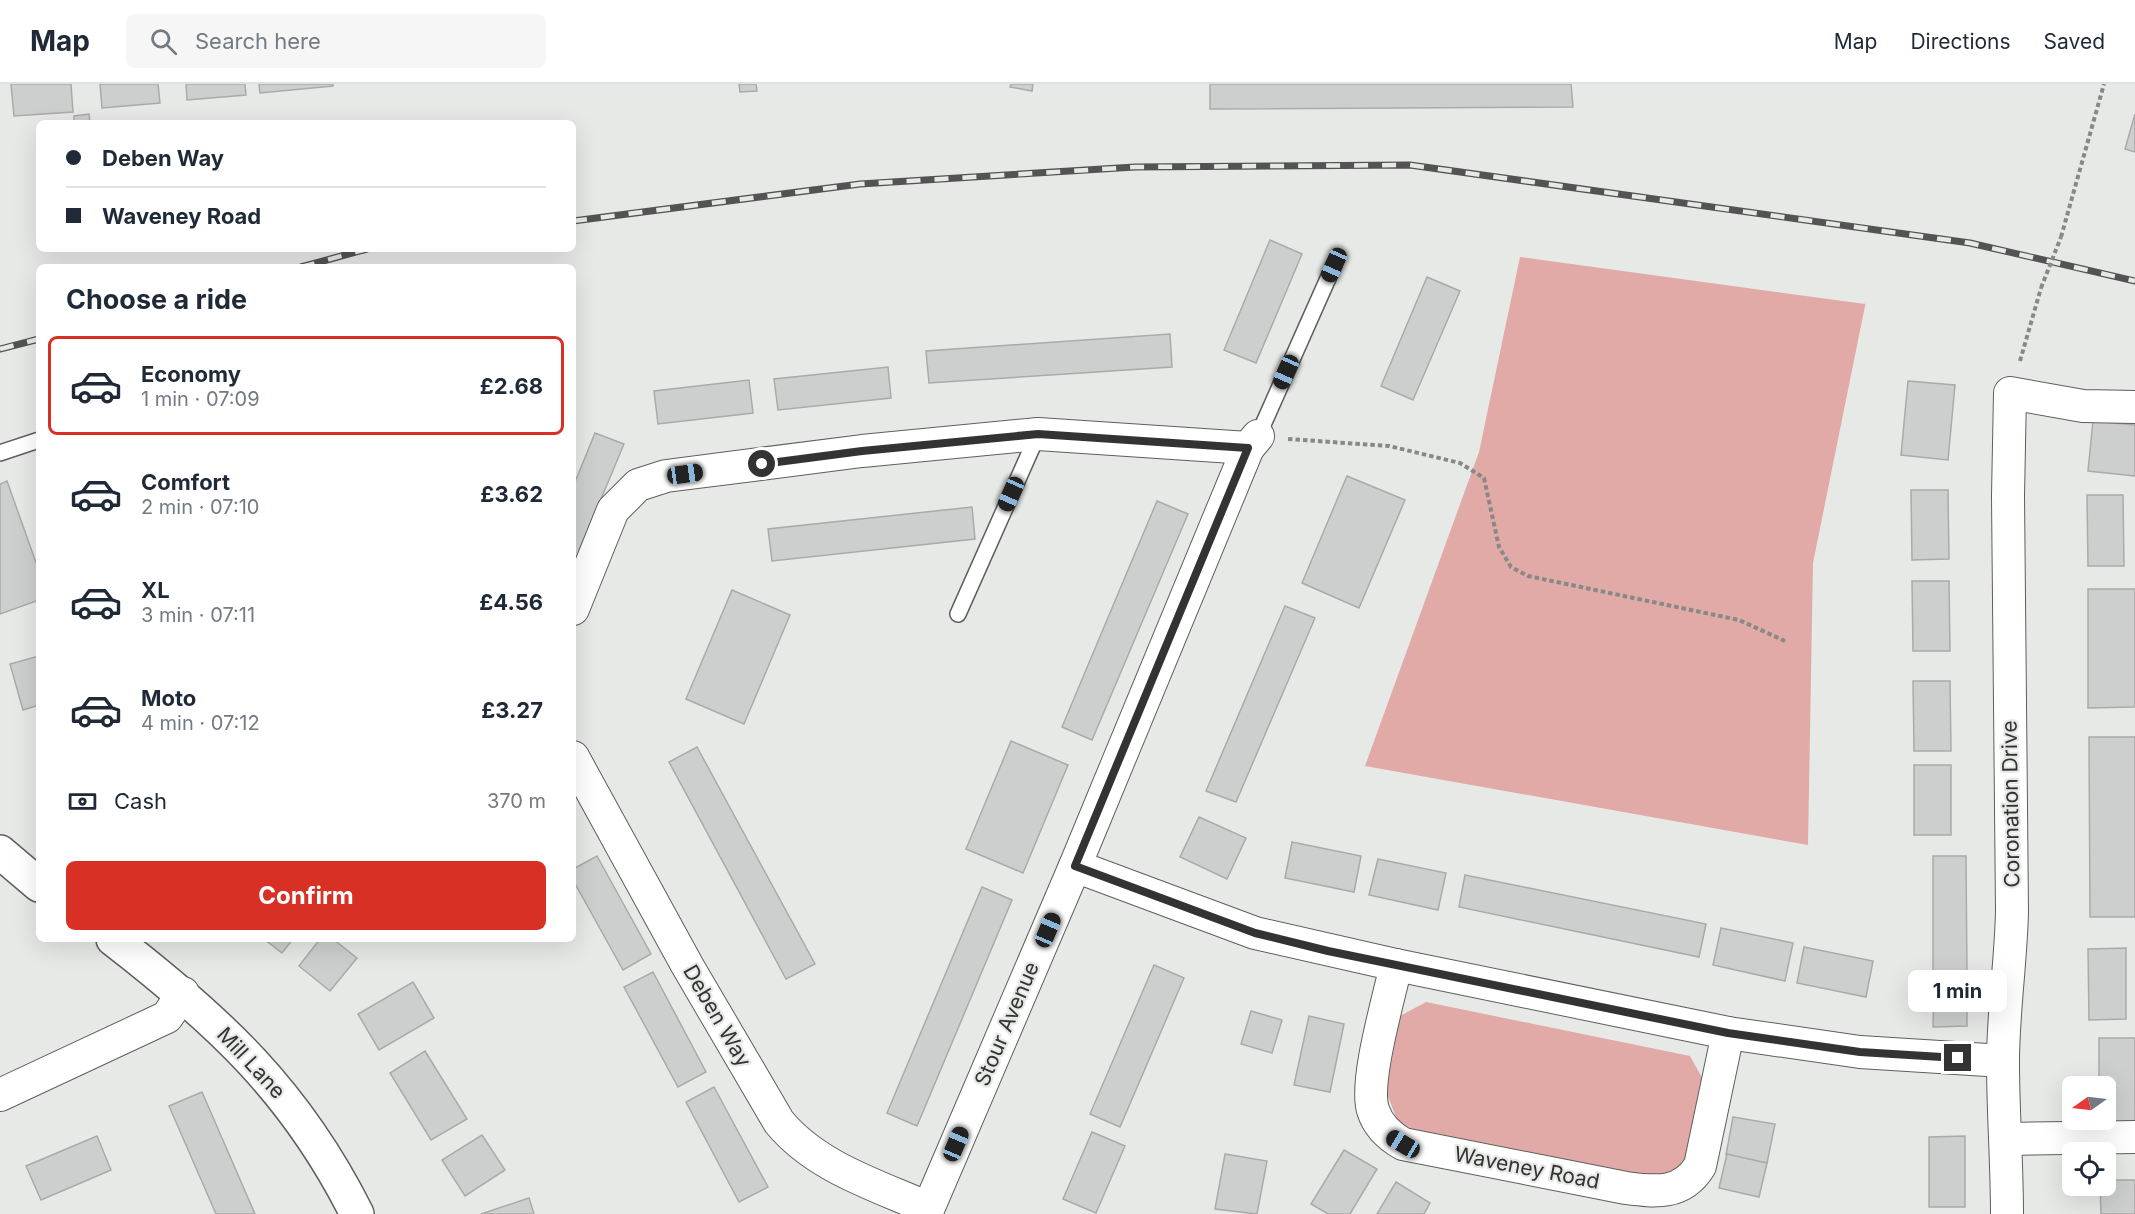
<!DOCTYPE html>
<meta charset="utf-8">
<style>
:root{--surface:#fff;--page:#f6f6f7;--text:#1f2937;--muted:#747a83;--line:#e0e1e3;--accent:#d93025}
body{margin:0;font-family:Inter,sans-serif;background:var(--page);color:var(--text);height:100vh;display:flex;flex-direction:column;font-size:22px;white-space:nowrap}
*{box-sizing:border-box;margin:0}
p{font-size:20px;color:var(--muted)}
.icon{flex:none;width:33px;height:33px;fill:none;stroke:currentColor;stroke-width:2;stroke-linecap:round;stroke-linejoin:round}
.map{position:relative;flex:1;overflow:hidden}
.drawer{position:absolute;left:36px;top:180px;width:540px;height:678px;display:flex;flex-direction:column;background:var(--surface);border-radius:9px;box-shadow:0 6px 24px #0002}
.drawer>*{flex:none}
.top-card{position:absolute;left:36px;top:36px;width:540px;height:132px;border-radius:9px;box-shadow:0 6px 24px #0002;display:grid;align-content:center;height:132px;padding:0 30px;background:var(--surface)}
.needle{width:39px;rotate:256deg}
.fabs{position:absolute;left:2062px;top:992px;display:grid;gap:12px}
.fabs a{display:grid;place-items:center;width:54px;height:54px;border-radius:9px;background:var(--surface);box-shadow:0 6px 24px #0002;font-size:30px}
.end{position:absolute;width:27px;height:27px;margin:-14px;border:8px solid #323332;background:#fff;box-shadow:0 0 0 3px #fff}
.from{border-radius:50%}
.bubble{position:absolute;height:42px;border-radius:9px;background:var(--surface);box-shadow:0 6px 24px #0002;font-size:20px;font-weight:700;line-height:42px;text-align:center}
.car{position:absolute;width:18px;height:36px;margin:-18px -9px;border-radius:8px;box-shadow:0 0 4px 2px #0007;background:linear-gradient(#222 24%,#8ab4d8 0 40%,#222 0 76%,#8ab4d8 0 86%,#222 0)}
.top-card b{display:flex;align-items:center;gap:21px;height:57px;font-size:22px}
.top-card b+b{border-top:2px solid var(--line)}
.top-card i{width:15px;height:15px;background:var(--text)}
ul{padding:0;list-style:none}
li{display:flex;align-items:center;gap:18px;height:99px;margin:0 12px 9px;padding:0 18px;border:3px solid transparent;border-radius:9px}
li div{flex:1}
li b{display:block;font-size:22px}
li em{font-style:normal;font-weight:700}
li.current{border-color:var(--accent)}
li>.icon{width:54px;height:54px;stroke-width:1.5}
h2{padding:0 30px;font-size:27px;line-height:72px}
.pay{display:flex;align-items:center;gap:15px;height:66px;padding:0 30px;font-size:22px}
.pay p{margin-inline-start:auto}
.button{display:flex;gap:12px;margin-top:auto;padding:12px 30px}
.button a{flex:1;height:69px;border-radius:9px;background:var(--accent);color:#fff;font-size:24px;font-weight:700;line-height:69px;text-align:center}
header{display:flex;align-items:center;gap:36px;box-sizing:border-box;height:84px;padding:0 30px;background:var(--surface);border-bottom:2px solid var(--line)}
header strong{font-size:28px}
nav{display:flex;gap:33px;margin-inline-start:auto;font-size:21px}
.search{width:420px;height:54px;background:var(--page);display:flex;align-items:center;gap:15px;box-sizing:border-box;padding:0 21px;border-radius:9px;color:var(--muted);font-size:22px}
.map>svg:first-child{display:block}
</style>
<header>
<strong>Map</strong>
<div class="search"><svg class="icon" aria-label="search" viewBox="0 0 24 24"><circle cx="10" cy="10" r="6"/><path d="M15 15l6 6"/></svg>Search here</div>
<nav><a>Map</a><a>Directions</a><a>Saved</a></nav>
</header>
<div class="map">
<svg width="2135" height="1130" viewBox="0 0 2135 1130">
<rect width="100%" height="100%" fill="#e7e9e7"/>
<g fill="#e1aaa6">
<polygon points="1520,173 1865,220 1866,217 1813,479 1808,761 1365,682 1479,368"/>
<polygon points="1426,918 1690,972 1706,1001 1689,1075 1677,1086 1654,1097 1420,1051 1397,1036 1386,1007 1400,932"/>
</g>
<g fill="#cccfcd" stroke="#a9aba9" stroke-width="1.5">
<polygon points="11,0 71,0 73,28 14,32"/>
<polygon points="100,0 158,0 160,19 102,24"/>
<polygon points="186,0 245,0 246,11 187,16"/>
<polygon points="259,0 333,0 333,2 260,9"/>
<polygon points="739,0 756,0 757,7 740,8"/>
<polygon points="1011,0 1033,0 1032,7 1010,3"/>
<polygon points="1210,0 1571,0 1573,23 1210,25"/>
<polygon points="89,30 90,39 74,39 74,32"/>
<polygon points="2135,30 2135,68 2125,65"/>
<polygon points="1270,156 1302,170 1256,279 1224,266"/>
<polygon points="1427,193 1460,207 1413,316 1381,302"/>
<polygon points="1170,250 1172,283 929,299 926,267"/>
<polygon points="888,283 891,314 778,326 774,295"/>
<polygon points="749,296 753,329 658,340 654,307"/>
<polygon points="1908,297 1955,301 1948,376 1901,371"/>
<polygon points="2093,337 2135,341 2135,392 2088,387"/>
<polygon points="595,349 624,360 573,482 573,403"/>
<polygon points="1347,392 1405,416 1359,524 1302,499"/>
<polygon points="7,397 39,487 39,516 0,530 0,400"/>
<polygon points="1911,406 1948,406 1949,475 1912,476"/>
<polygon points="2087,411 2123,411 2124,482 2088,482"/>
<polygon points="1157,417 1188,430 1092,656 1062,643"/>
<polygon points="972,423 975,455 772,477 768,445"/>
<polygon points="1912,497 1949,497 1950,567 1913,567"/>
<polygon points="2088,505 2135,505 2135,623 2088,624"/>
<polygon points="732,506 790,531 744,640 686,615"/>
<polygon points="1285,522 1315,534 1236,718 1206,707"/>
<polygon points="39,572 39,621 23,626 10,580"/>
<polygon points="1913,597 1950,597 1951,667 1914,667"/>
<polygon points="2089,653 2135,653 2135,833 2090,833"/>
<polygon points="1011,657 1068,681 1023,789 966,765"/>
<polygon points="697,663 815,880 786,895 669,678"/>
<rect x="1914" y="681" width="37" height="70"/>
<polygon points="1199,733 1246,754 1227,795 1180,773"/>
<polygon points="1292,758 1361,772 1354,808 1285,794"/>
<polygon points="597,772 651,870 623,886 573,796 573,785"/>
<polygon points="1933,772 1966,772 1967,892 1933,892"/>
<polygon points="1378,775 1446,789 1438,826 1369,811"/>
<polygon points="1465,791 1706,840 1699,873 1459,823"/>
<polygon points="982,803 1012,816 917,1042 887,1029"/>
<polygon points="1721,844 1793,859 1785,897 1713,881"/>
<polygon points="264,855 293,855 282,869"/>
<polygon points="320,855 333,855 357,874 330,907 299,882"/>
<polygon points="1804,863 1873,877 1866,913 1797,899"/>
<polygon points="2126,864 2126,935 2089,936 2088,865"/>
<polygon points="1154,881 1184,894 1120,1043 1090,1030"/>
<polygon points="653,888 706,988 678,1003 624,903"/>
<polygon points="413,898 434,934 379,966 358,930"/>
<polygon points="1967,906 1967,942 1933,943 1934,907"/>
<polygon points="1251,927 1282,936 1272,969 1241,960"/>
<polygon points="1309,932 1344,940 1330,1008 1294,1001"/>
<polygon points="2099,954 2135,954 2135,1038 2099,1038 2099,1035 2106,1035 2106,1002 2099,1002"/>
<polygon points="425,967 467,1035 431,1056 390,989"/>
<polygon points="714,1003 768,1103 739,1118 686,1018"/>
<polygon points="202,1008 255,1130 216,1130 169,1022"/>
<polygon points="1733,1033 1775,1040 1767,1079 1726,1071"/>
<polygon points="1092,1048 1125,1062 1096,1129 1063,1115"/>
<polygon points="482,1051 505,1086 465,1112 442,1076"/>
<polygon points="97,1052 111,1086 41,1116 26,1082"/>
<polygon points="1965,1052 1965,1123 1929,1123 1929,1053"/>
<polygon points="1344,1066 1377,1085 1350,1130 1328,1130 1311,1120"/>
<polygon points="1225,1070 1267,1077 1257,1130 1215,1125"/>
<polygon points="1727,1070 1767,1079 1759,1113 1719,1104"/>
<polygon points="2106,1096 2135,1096 2135,1130 2101,1130 2100,1101 2106,1101"/>
<polygon points="1396,1098 1430,1119 1424,1130 1377,1130"/>
<polygon points="529,1114 534,1130 481,1130"/>
</g>
<g fill="none" stroke-linecap="round" stroke-linejoin="round">
<g stroke="#5d5f5d" stroke-width="18">
<g id="service">
<polyline points="1258,352 1334,181"/>
<polyline points="0,369 39,356"/>
<polyline points="958,530 1038,350"/>
</g>
</g>
<g stroke="#5d5f5d" stroke-width="34">
<g id="minor">
<polyline points="573,525 613,426 638,401 666,392 862,367 1038,350 1248,364"/>
<path d="M573 673 687 881 779 1038C816 1083 876 1101 928 1124"/>
<polyline points="1075,782 1255,849 1396,881 1728,949 1860,968 2003,977"/>
<path d="M1396 881C1389 914 1364 998 1373 1026 1378 1042 1389 1052 1403 1060L1626 1104C1656 1108 1682 1111 1700 1082L1728 949"/>
<polyline points="0,1011 167,933 183,909"/>
<polyline points="2007,1055 2135,1053"/>
<polyline points="926,1130 1075,782 1248,364 1258,352"/>
<path d="M2007 1130C2007 1079 2003 1029 2003 978 2003 928 2011 877 2012 827L2008 412 2010 309 2083 322 2135 323"/>
</g>
</g>
<g stroke="#5d5f5d" stroke-width="36">
<g id="tertiary">
<polyline points="0,768 39,801"/>
<path d="M113 855C219 937 296 1008 357 1130"/>
</g>
</g>
<g stroke="#878887" stroke-width="4" stroke-dasharray="4.5 3" stroke-linecap="butt">
<polyline points="2061,153 2104,0"/>
<polyline points="2020,277 2041,204"/>
<polyline points="1288,355 1389,362 1460,379 1484,394 1499,463 1511,483 1528,492 1739,536 1785,557"/>
</g>
<use href="#service" stroke="#fff" stroke-width="15"/>
<use href="#minor" stroke="#fff" stroke-width="32"/>
<use href="#tertiary" stroke="#fff" stroke-width="33"/>
<g stroke="#525352" stroke-width="7">
<g id="rail">
<polyline points="573,137 860,100 1135,83 1410,81 1970,159 2135,197"/>
<polyline points="301,183 367,165"/>
<polyline points="0,265 39,255"/>
</g>
</g>
<use href="#rail" stroke="#e7e9e7" stroke-width="4.5" stroke-dasharray="14" stroke-linecap="butt"/>
<polyline stroke="#878887" stroke-width="4" stroke-dasharray="4.5 3" stroke-linecap="butt" points="2041,204 2061,153"/>
</g>
<g fill="none" stroke-linecap="round" stroke-linejoin="round">
<polyline stroke="#323332" stroke-width="8" points="762,380 862,367 1038,350 1248,364 1075,782 1255,849 1328,867 1728,949 1860,968 1958,974"/>
</g>
<g text-anchor="middle" stroke-width="4.5" stroke-linejoin="round" paint-order="stroke">
<g font-size="21" fill="#323332" stroke="#e7e9e7">
<text transform="translate(2011 720) rotate(-91)" y="7">Coronation Drive</text>
<text transform="translate(717 932) rotate(60)" y="7">Deben Way</text>
<text transform="translate(1007 940) rotate(-67)" y="7">Stour Avenue</text>
<text transform="translate(251 979) rotate(47)" y="7">Mill Lane</text>
<text transform="translate(1527 1084) rotate(11)" y="7">Waveney Road</text>
</g>
</g>
</svg>
<div class="fabs">
<a><svg class="needle" viewBox="-14 -14 28 28"><path d="M0-13l5 13h-10z" fill="#e53935"/><path d="M0 13l5-13h-10z" fill="#747a83"/></svg></a>
<a><svg class="icon" aria-label="locate" viewBox="0 0 24 24"><circle cx="12" cy="12" r="6"/><path d="M12 2v4M12 18v4M2 12h4M18 12h4"/></svg></a>
</div>
<i class="end from" style="left:762px;top:380px"></i>
<i class="end" style="left:1958px;top:974px"></i>
<div class="bubble" style="left:1908px;top:886px;width:99px">1 min</div>
<i class="car" style="left:1334px;top:181px;rotate:204deg"></i>
<i class="car" style="left:1286px;top:288px;rotate:204deg"></i>
<i class="car" style="left:685px;top:390px;rotate:82deg"></i>
<i class="car" style="left:1011px;top:410px;rotate:204deg"></i>
<i class="car" style="left:1048px;top:846px;rotate:23deg"></i>
<i class="car" style="left:956px;top:1060px;rotate:23deg"></i>
<i class="car" style="left:1403px;top:1060px;rotate:301deg"></i>
<div class="top-card">
<b><i class="from"></i>Deben Way</b>
<b><i></i>Waveney Road</b>
</div>
<section class="drawer">
<h2>Choose a ride</h2>
<ul>
<li class="current"><svg class="icon" aria-label="car" viewBox="0 0 24 24"><path d="M5 17H2v-5l4-1 3-4h7l3 4 3 1v5h-3M9 17h6M6 11h13"/><circle cx="7" cy="17" r="2"/><circle cx="17" cy="17" r="2"/></svg><div><b>Economy</b><p>1 min · 07:09</p></div><em>£2.68</em></li>
<li><svg class="icon" aria-label="car" viewBox="0 0 24 24"><path d="M5 17H2v-5l4-1 3-4h7l3 4 3 1v5h-3M9 17h6M6 11h13"/><circle cx="7" cy="17" r="2"/><circle cx="17" cy="17" r="2"/></svg><div><b>Comfort</b><p>2 min · 07:10</p></div><em>£3.62</em></li>
<li><svg class="icon" aria-label="car" viewBox="0 0 24 24"><path d="M5 17H2v-5l4-1 3-4h7l3 4 3 1v5h-3M9 17h6M6 11h13"/><circle cx="7" cy="17" r="2"/><circle cx="17" cy="17" r="2"/></svg><div><b>XL</b><p>3 min · 07:11</p></div><em>£4.56</em></li>
<li><svg class="icon" aria-label="car" viewBox="0 0 24 24"><path d="M5 17H2v-5l4-1 3-4h7l3 4 3 1v5h-3M9 17h6M6 11h13"/><circle cx="7" cy="17" r="2"/><circle cx="17" cy="17" r="2"/></svg><div><b>Moto</b><p>4 min · 07:12</p></div><em>£3.27</em></li>
</ul>
<div class="pay"><svg class="icon" aria-label="cash" viewBox="0 0 24 24"><path d="M3 7h18v10H3z"/><circle cx="12" cy="12" r="2"/></svg>Cash<p>370 m</p></div>
<div class="button"><a>Confirm</a></div>
</section>
</div>
